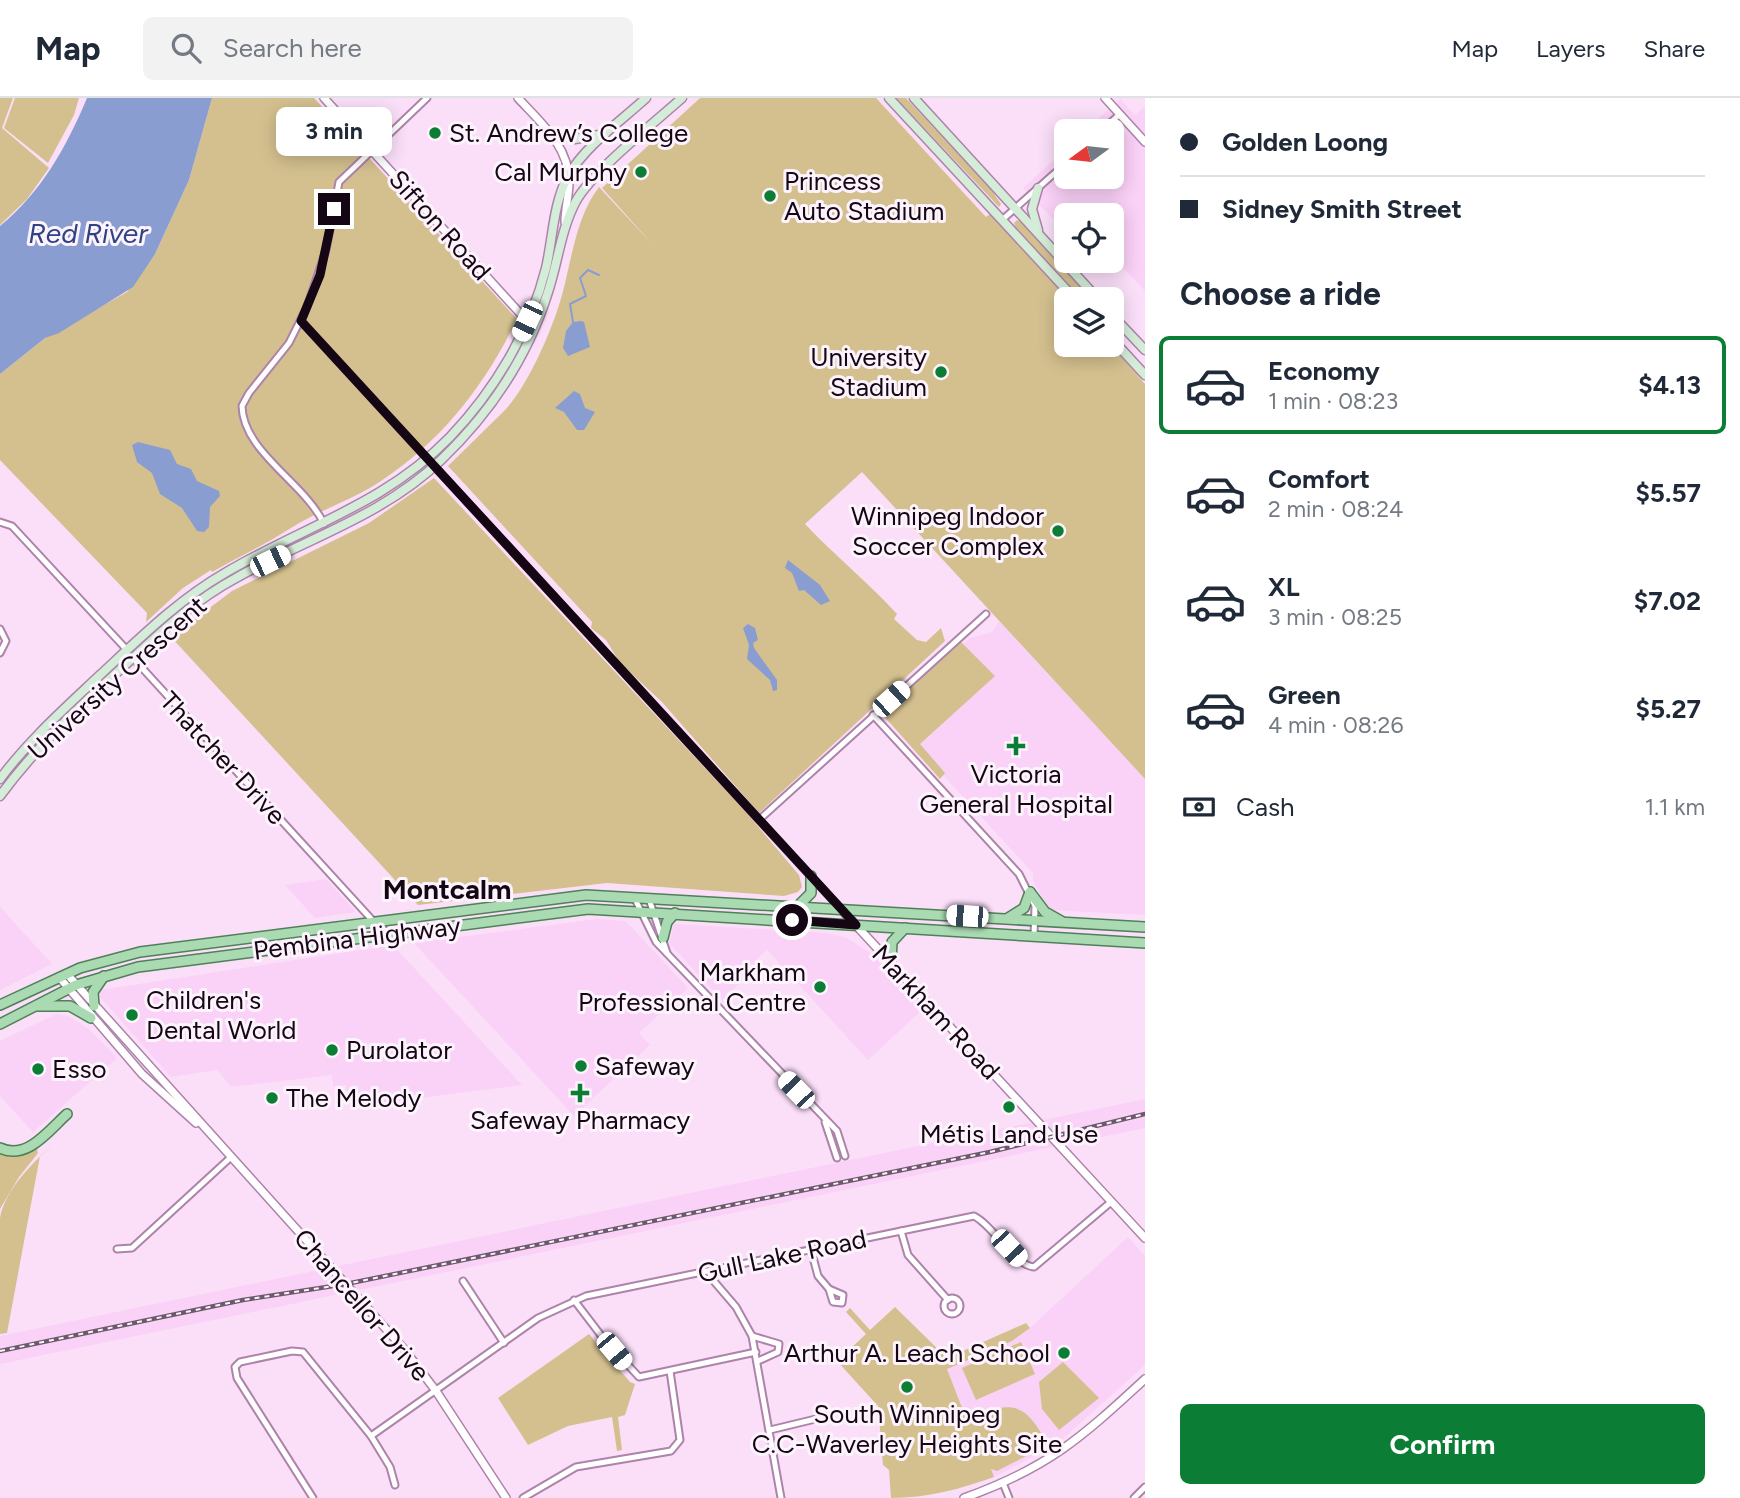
<!DOCTYPE html>
<meta charset="utf-8">
<style>
:root{--surface:#fff;--page:#f2f2f3;--text:#1f2937;--muted:#747a83;--line:#e0e1e3;--accent:#0b7d34}
body{margin:0;font-family:Figtree,sans-serif;background:var(--page);color:var(--text);height:100vh;display:flex;flex-direction:column;font-size:26px;white-space:nowrap}
*{box-sizing:border-box;margin:0}
p{font-size:23px;color:var(--muted)}
.icon{flex:none;width:38px;height:38px;fill:none;stroke:currentColor;stroke-width:2;stroke-linecap:round;stroke-linejoin:round}
.map{position:relative;flex:1;overflow:hidden}
.side{display:flex;flex-direction:column;background:var(--surface);width:595px}
.side>*{flex:none}
.top-card{display:grid;align-content:center;height:154px;padding:0 35px;background:var(--surface)}
.needle{width:46px;rotate:255deg}
.fabs{position:absolute;left:1054px;top:21px;display:grid;gap:14px}
.fabs a{display:grid;place-items:center;width:70px;height:70px;border-radius:10px;background:var(--surface);box-shadow:0 4px 18px #0003;font-size:35px}
.end{position:absolute;width:32px;height:32px;margin:-16px;border:9px solid #140613;background:#fff;box-shadow:0 0 0 4px #fff}
.from{border-radius:50%}
.bubble{position:absolute;height:49px;border-radius:10px;background:var(--surface);box-shadow:0 4px 18px #0003;font-size:23px;font-weight:700;line-height:49px;text-align:center}
.car{position:absolute;width:21px;height:42px;margin:-21px -10px;border-radius:9px;box-shadow:0 0 5px 2px #0007;background:linear-gradient(#fff 24%,#345 0 40%,#fff 0 76%,#345 0 86%,#fff 0)}
.top-card b{display:flex;align-items:center;gap:24px;height:66px;font-size:26px}
.top-card b+b{border-top:2px solid var(--line)}
.top-card i{width:18px;height:18px;background:var(--text)}
ul{padding:0;list-style:none}
li{display:flex;align-items:center;gap:21px;height:98px;margin:0 14px 10px;padding:0 21px;border:4px solid transparent;border-radius:10px}
li div{flex:1}
li b{display:block;font-size:26px}
li em{font-style:normal;font-weight:700}
li.selected{border-color:var(--accent)}
li>.icon{width:63px;height:63px;stroke-width:1.5}
h2{padding:0 35px;font-size:32px;line-height:84px}
.pay{display:flex;align-items:center;gap:18px;height:77px;padding:0 35px;font-size:26px}
.pay p{margin-inline-start:auto}
.cta{display:flex;gap:14px;margin-top:auto;padding:14px 35px}
.cta a{flex:1;height:80px;border-radius:10px;background:var(--accent);color:#fff;font-size:28px;font-weight:700;line-height:80px;text-align:center}
header{display:flex;align-items:center;gap:42px;box-sizing:border-box;height:98px;padding:0 35px;background:var(--surface);border-bottom:2px solid var(--line)}
header strong{font-size:33px}
nav{display:flex;gap:38px;margin-inline-start:auto;font-size:24px}
.search{width:490px;height:63px;background:var(--page);display:flex;align-items:center;gap:18px;box-sizing:border-box;padding:0 24px;border-radius:10px;color:var(--muted);font-size:26px}
main{display:flex;flex:1;min-height:0}
.map>svg:first-child{display:block}
</style>
<header>
<strong>Map</strong>
<div class="search"><svg class="icon" aria-label="search" viewBox="0 0 24 24"><circle cx="10" cy="10" r="6"/><path d="M15 15l6 6"/></svg>Search here</div>
<nav><a>Map</a><a>Layers</a><a>Share</a></nav>
</header>
<main>
<div class="map">
<svg width="1145" height="1400" viewBox="0 0 1145 1400">
<rect width="100%" height="100%" fill="#fbdff9"/>
<g fill="#fad1f7">
<polygon points="1120,1 1135,17 1145,8 1145,193 1111,156 1111,117 1066,117 1066,134 1023,90 1066,51 1066,79 1111,79 1111,33 1085,33"/>
<polygon points="999,523 1145,681 1145,817 1052,812 1045,807 1033,782 1033,775 887,616 970,540 992,534"/>
<polygon points="326,781 356,814 315,820 285,787"/>
<polygon points="0,809 52,866 0,892"/>
<polygon points="597,821 626,823 688,890 639,935 650,947 574,1018 414,845"/>
<polygon points="674,826 827,835 847,840 873,857 923,911 868,962 767,852 754,864 758,868 722,902 669,845"/>
<polygon points="393,847 522,987 349,1009 346,987 333,988 332,977 231,989 217,972 171,979 100,899 100,892"/>
<polygon points="56,916 68,918 89,931 117,960 33,1034 0,998 0,943"/>
<polygon points="1145,1001 1145,1030 0,1266 0,1238"/>
<polygon points="1128,1139 1145,1158 1145,1267 1057,1346 994,1379 966,1321 947,1270 1012,1243 1030,1230"/>
</g>
<g fill="#d4c08f">
<polygon points="0,0 13,0 2,30 49,70 27,101 0,127"/>
<polygon points="15,0 79,0 74,17 48,65 4,30"/>
<path d="M212 0H314L517 221C486 286 442 343 381 383 353 402 319 412 291 430 266 446 238 459 212 474L211 472 183 490 146 524 147 515 0 362V276L45 240 127 194 155 156 189 82Z"/>
<path d="M700 0H876L986 119 990 116 1069 201H1066V247H1111L1145 286V681L862 374 805 426C835 458 868 484 897 516L894 521 917 542 926 544 941 530 945 543 759 715 662 604 620 565 606 542 591 530 592 524 448 368C466 350 484 333 502 315 524 294 546 245 556 216 571 176 572 124 599 89L653 147 602 90Z"/>
<polygon points="896,0 906,0 990,90 1001,106 999,109"/>
<polygon points="1017,122 1023,125 1092,201 1080,201 1017,133 1014,125"/>
<polygon points="434,380 745,713 799,777 802,789 798,794 784,798 607,785 418,807 171,539 232,493 369,425"/>
<polygon points="960,543 995,578 920,646 945,675 940,681 882,616"/>
<path d="M54 1045 40 1058 7 1235 0 1236C0 1203 0 1151 0 1120 5 1091 34 1064 54 1045Z"/>
<polygon points="36,1047 38,1055 19,1079 0,1111 0,1052"/>
<path d="M895 1209 947 1260 1026 1225 1030 1230 1012 1243 947 1271 966 1320C1012 1303 1024 1302 1048 1347L997 1373 991 1371 994 1379C961 1391 927 1400 891 1400L889 1372 883 1367 878 1308 837 1263 866 1236 846 1214 850 1210 870 1232Z"/>
<polygon points="589,1236 630,1284 635,1286 625,1317 618,1319 622,1352 617,1353 612,1319 568,1328 528,1347 498,1300"/>
<polygon points="1021,1244 1035,1276 976,1302 962,1270"/>
<polygon points="1063,1264 1099,1300 1059,1332 1042,1311 1039,1284"/>
</g>
<g fill="#899dd1">
<path d="M87 0H212L189 82 155 156 133 189 59 235 45 240 0 276V128C41 95 67 48 87 0Z"/>
<polygon points="581,223 584,224 590,249 568,258 563,250 566,233 573,224"/>
<polygon points="574,293 580,296 585,310 595,314 584,332 577,332 564,314 555,310"/>
<polygon points="138,344 170,352 177,366 191,371 197,383 219,393 220,398 210,409 209,429 204,434 197,433 182,410 160,396 152,375 137,364 132,347"/>
<polygon points="788,462 820,487 830,503 821,507 804,492 799,493 792,475 785,470"/>
<polygon points="748,526 755,530 758,542 753,545 754,550 777,582 777,592 773,593 770,582 747,561 749,547 743,530"/>
</g>
<g fill="none" stroke-linecap="round" stroke-linejoin="round">
<polyline stroke="#899dd1" stroke-width="2" points="573,224 570,206 586,198 580,180 588,172 599,177"/>
<g stroke="#ad83aa" stroke-width="9">
<g id="minor">
<polyline points="1101,33 1120,16"/>
<polyline points="1002,122 1066,65"/>
<polyline points="301,223 840,810"/>
<polyline points="0,424 12,428 127,552"/>
<path d="M324 426C305 385 243 354 242 308L249 295 289 245 307 209 326 152 339 84 427 0"/>
<polyline points="0,531 6,543 0,555"/>
<polyline points="133,560 374,824 390,836"/>
<polyline points="873,617 1019,776 1035,808 1034,838"/>
<polyline points="760,721 986,516"/>
<polyline points="634,799 656,844 837,1033 845,1058"/>
<polyline points="649,801 667,855"/>
<polyline points="825,1024 837,1060"/>
<polyline points="901,1133 908,1157 948,1202"/>
<polyline points="117,1151 132,1150 230,1060"/>
<polyline points="811,1152 818,1178 829,1191"/>
<polyline points="709,1173 712,1181 736,1209 752,1238 781,1400"/>
<polyline points="463,1183 504,1245"/>
<polygon points="829,1191 843,1197 842,1205 833,1204"/>
<circle cx="952" cy="1208" r="8"/>
<polyline points="574,1202 603,1240 639,1279 756,1254"/>
<polyline points="752,1238 779,1246 778,1254 758,1263"/>
<polyline points="770,1332 828,1318"/>
<polyline points="371,1338 390,1369 395,1387"/>
<polyline points="1003,1385 1009,1400"/>
<path d="M313 1400 237 1280 235 1269 240 1264 292 1253 303 1254 371 1338 538 1220 586 1198 974 1118C995 1129 1013 1167 1034 1169L1111 1104"/>
<polyline points="523,1400 576,1369 671,1353 680,1342 670,1273"/>
<polyline points="1134,1400 1145,1389"/>
</g>
</g>
<g stroke="#ad83aa" stroke-width="10">
<g id="tertiary">
<polyline points="324,0 527,223"/>
<path d="M518 0C541 25 569 48 569 84 569 98 565 110 565 124"/>
<polyline points="1105,0 1145,44"/>
<polyline points="841,811 1145,1140"/>
<polyline points="67,876 404,1251 436,1293 506,1400"/>
<polyline points="59,879 142,976 196,1025"/>
<path d="M964 1400C1048 1370 1081 1340 1145 1281"/>
</g>
</g>
<g stroke="#ad83aa" stroke-width="11">
<g id="secondary">
<polyline points="889,0 1075,201"/>
<polyline points="914,0 1098,201"/>
<polyline points="549,34 575,41 605,36"/>
<polyline points="1038,132 1032,111 1038,90"/>
<polyline points="1111,216 1145,252"/>
<polyline points="1111,240 1145,277"/>
<path d="M0 681C29 642 64 611 99 578 139 541 178 502 225 475 304 428 384 407 450 339 495 292 530 233 546 170 553 140 553 106 568 78 585 48 621 23 646 0"/>
<path d="M0 698C36 649 79 609 124 568 159 536 193 503 236 480 305 441 383 418 441 362 490 315 528 258 548 194 558 164 561 131 576 103 593 73 654 25 682 0"/>
</g>
</g>
<g stroke="#4f8059" stroke-width="12">
<g id="primary">
<polyline points="1030,794 1045,814 1061,823"/>
<polyline points="798,808 811,795 811,778"/>
<polyline points="1008,820 1024,810 1030,794"/>
<polyline points="663,840 667,824 675,815"/>
<polyline points="891,864 892,844 905,830"/>
<polyline points="0,907 80,870 140,854 586,797 1145,829"/>
<polyline points="37,908 70,908 91,920"/>
<polyline points="94,908 93,894 104,878"/>
<polyline points="0,926 76,887 138,869 588,811 1145,845"/>
<path d="M0 1050C27 1063 49 1032 67 1016"/>
</g>
</g>
<use href="#minor" stroke="#fff" stroke-width="5"/>
<use href="#tertiary" stroke="#fff" stroke-width="7"/>
<use href="#secondary" stroke="#d4edd8" stroke-width="8"/>
<use href="#primary" stroke="#a9dab2" stroke-width="9"/>
<g stroke="#6c596b" stroke-width="4.5">
<polyline id="rail" points="0,1253 243,1202 346,1186 990,1054 1145,1016"/>
</g>
<use href="#rail" stroke="#fcf3fc" stroke-width="2" stroke-dasharray="5" stroke-linecap="butt"/>
</g>
<g fill="none" stroke-linecap="round" stroke-linejoin="round">
<polyline stroke="#140613" stroke-width="9" points="334,111 320,177 301,223 856,827 792,822"/>
</g>
<g fill="#0b7d34" stroke="#fcf3fc" stroke-width="2.5">
<circle cx="435" cy="35" r="7"/>
<circle cx="641" cy="74" r="7"/>
<circle cx="770" cy="98" r="7"/>
<circle cx="941" cy="274" r="7"/>
<circle cx="1058" cy="433" r="7"/>
<path d="M1012.5 637.5h7v7h7v7h-7v7h-7v-7h-7v-7h7z"/>
<circle cx="820" cy="889" r="7"/>
<circle cx="132" cy="917" r="7"/>
<circle cx="332" cy="952" r="7"/>
<circle cx="581" cy="968" r="7"/>
<circle cx="38" cy="971" r="7"/>
<path d="M576.5 984.5h7v7h7v7h-7v7h-7v-7h-7v-7h7z"/>
<circle cx="272" cy="1000" r="7"/>
<circle cx="1009" cy="1009" r="7"/>
<circle cx="1064" cy="1255" r="7"/>
<circle cx="907" cy="1289" r="7"/>
</g>
<g text-anchor="middle" stroke-width="6" stroke-linejoin="round" paint-order="stroke">
<g font-size="26" fill="#140613" stroke="#fcf3fc" text-anchor="start">
<text x="449" y="44">St. Andrew’s College</text>
<text x="627" y="83" text-anchor="end">Cal Murphy</text>
<text x="784" y="92">Princess<tspan x="784" dy="30">Auto Stadium</tspan></text>
<text x="927" y="268" text-anchor="end">University<tspan x="927" dy="30">Stadium</tspan></text>
<text x="1044" y="427" text-anchor="end">Winnipeg Indoor<tspan x="1044" dy="30">Soccer Complex</tspan></text>
<text x="1016" y="685" text-anchor="middle">Victoria<tspan x="1016" dy="30">General Hospital</tspan></text>
<text x="806" y="883" text-anchor="end">Markham<tspan x="806" dy="30">Professional Centre</tspan></text>
<text x="146" y="911">Children's<tspan x="146" dy="30">Dental World</tspan></text>
<text x="346" y="961">Purolator</text>
<text x="595" y="977">Safeway</text>
<text x="52" y="980">Esso</text>
<text x="286" y="1009">The Melody</text>
<text x="580" y="1031" text-anchor="middle">Safeway Pharmacy</text>
<text x="1009" y="1045" text-anchor="middle">Métis Land Use</text>
<text x="1050" y="1264" text-anchor="end">Arthur A. Leach School</text>
<text x="907" y="1325" text-anchor="middle">South Winnipeg<tspan x="907" dy="30">C.C-Waverley Heights Site</tspan></text>
</g>
<g font-size="26" fill="#140613" stroke="#fcf3fc">
<text transform="translate(440 127) rotate(48)" y="9">Sifton Road</text>
<text transform="translate(117 580) rotate(-42)" y="9">University Crescent</text>
<text transform="translate(223 660) rotate(47)" y="9">Thatcher Drive</text>
<text transform="translate(357 840) rotate(-7)" y="9">Pembina Highway</text>
<text transform="translate(936 914) rotate(47)" y="9">Markham Road</text>
<text transform="translate(782 1158) rotate(-12)" y="9">Gull Lake Road</text>
<text transform="translate(362 1207) rotate(49)" y="9">Chancellor Drive</text>
</g>
<g font-size="28" font-style="italic" fill="#2f4283" stroke="#fcf3fc">
<text x="88" y="145">Red River</text>
</g>
<g font-size="28" font-weight="bold" fill="#140613" stroke="#fcf3fc">
<text x="447" y="801">Montcalm</text>
</g>
</g>
</svg>
<div class="fabs">
<a><svg class="needle" viewBox="-14 -14 28 28"><path d="M0-13l5 13h-10z" fill="#e53935"/><path d="M0 13l5-13h-10z" fill="#747a83"/></svg></a>
<a><svg class="icon" aria-label="locate" viewBox="0 0 24 24"><circle cx="12" cy="12" r="6"/><path d="M12 2v4M12 18v4M2 12h4M18 12h4"/></svg></a>
<a><svg class="icon" aria-label="layers" viewBox="0 0 24 24"><path d="M12 4l9 5-9 5-9-5zM3 14l9 5 9-5"/></svg></a>
</div>
<i class="end from" style="left:792px;top:822px"></i>
<i class="end" style="left:334px;top:111px"></i>
<div class="bubble" style="left:276px;top:9px;width:116px">3 min</div>
<i class="car" style="left:527px;top:223px;rotate:205deg"></i>
<i class="car" style="left:270px;top:463px;rotate:64deg"></i>
<i class="car" style="left:891px;top:601px;rotate:48deg"></i>
<i class="car" style="left:967px;top:818px;rotate:274deg"></i>
<i class="car" style="left:796px;top:992px;rotate:316deg"></i>
<i class="car" style="left:1009px;top:1150px;rotate:137deg"></i>
<i class="car" style="left:614px;top:1253px;rotate:140deg"></i>
</div>
<section class="side">
<div class="top-card">
<b><i class="from"></i>Golden Loong</b>
<b><i></i>Sidney Smith Street</b>
</div>
<h2>Choose a ride</h2>
<ul>
<li class="selected"><svg class="icon" aria-label="car" viewBox="0 0 24 24"><path d="M5 17H2v-5l4-1 3-4h7l3 4 3 1v5h-3M9 17h6M6 11h13"/><circle cx="7" cy="17" r="2"/><circle cx="17" cy="17" r="2"/></svg><div><b>Economy</b><p>1 min · 08:23</p></div><em>$4.13</em></li>
<li><svg class="icon" aria-label="car" viewBox="0 0 24 24"><path d="M5 17H2v-5l4-1 3-4h7l3 4 3 1v5h-3M9 17h6M6 11h13"/><circle cx="7" cy="17" r="2"/><circle cx="17" cy="17" r="2"/></svg><div><b>Comfort</b><p>2 min · 08:24</p></div><em>$5.57</em></li>
<li><svg class="icon" aria-label="car" viewBox="0 0 24 24"><path d="M5 17H2v-5l4-1 3-4h7l3 4 3 1v5h-3M9 17h6M6 11h13"/><circle cx="7" cy="17" r="2"/><circle cx="17" cy="17" r="2"/></svg><div><b>XL</b><p>3 min · 08:25</p></div><em>$7.02</em></li>
<li><svg class="icon" aria-label="car" viewBox="0 0 24 24"><path d="M5 17H2v-5l4-1 3-4h7l3 4 3 1v5h-3M9 17h6M6 11h13"/><circle cx="7" cy="17" r="2"/><circle cx="17" cy="17" r="2"/></svg><div><b>Green</b><p>4 min · 08:26</p></div><em>$5.27</em></li>
</ul>
<div class="pay"><svg class="icon" aria-label="cash" viewBox="0 0 24 24"><path d="M3 7h18v10H3z"/><circle cx="12" cy="12" r="2"/></svg>Cash<p>1.1 km</p></div>
<div class="cta"><a>Confirm</a></div>
</section>
</main>
